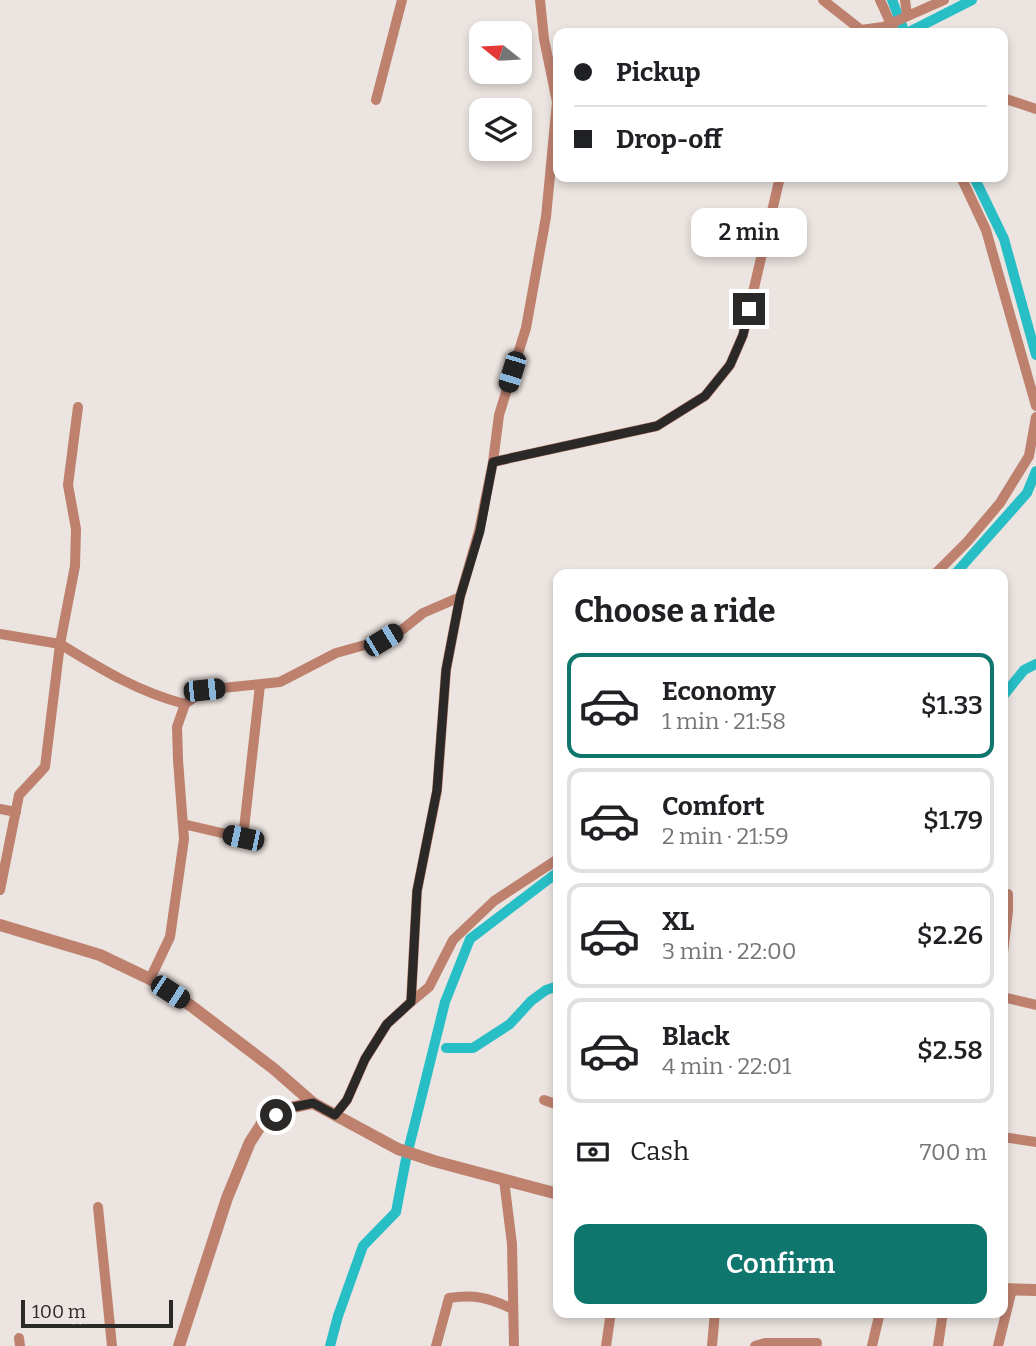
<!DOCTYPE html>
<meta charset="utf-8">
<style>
:root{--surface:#fff;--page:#f2f2f2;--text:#202124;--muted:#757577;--line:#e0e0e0;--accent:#0f766e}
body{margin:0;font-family:Bitter,serif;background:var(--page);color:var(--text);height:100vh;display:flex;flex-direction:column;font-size:26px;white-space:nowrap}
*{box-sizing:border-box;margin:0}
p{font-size:23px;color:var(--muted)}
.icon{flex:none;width:38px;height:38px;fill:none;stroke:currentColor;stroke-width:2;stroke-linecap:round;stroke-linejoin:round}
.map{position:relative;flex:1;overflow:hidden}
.panel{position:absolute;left:553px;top:569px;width:455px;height:749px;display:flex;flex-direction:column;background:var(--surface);border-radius:14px;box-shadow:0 4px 10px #0003}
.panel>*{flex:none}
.guide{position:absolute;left:553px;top:28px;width:455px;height:154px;border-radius:14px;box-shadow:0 4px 10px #0003;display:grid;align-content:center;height:154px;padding:0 21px;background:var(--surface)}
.needle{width:46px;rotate:288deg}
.buttons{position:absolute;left:469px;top:21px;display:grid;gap:14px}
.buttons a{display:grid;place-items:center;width:63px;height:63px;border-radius:14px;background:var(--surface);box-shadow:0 4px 10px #0003;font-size:35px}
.scale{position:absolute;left:21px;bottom:18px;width:152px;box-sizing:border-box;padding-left:7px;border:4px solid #2b2927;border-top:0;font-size:19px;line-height:24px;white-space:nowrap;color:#2b2927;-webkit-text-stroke:5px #ebe4e0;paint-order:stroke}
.end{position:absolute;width:32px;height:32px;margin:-16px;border:9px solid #2b2927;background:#fff;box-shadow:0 0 0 4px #fff}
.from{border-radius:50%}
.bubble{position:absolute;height:49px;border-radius:14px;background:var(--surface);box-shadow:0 4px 10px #0003;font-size:23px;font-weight:600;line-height:49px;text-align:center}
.car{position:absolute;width:21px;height:42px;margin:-21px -10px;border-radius:9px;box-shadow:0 0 5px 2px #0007;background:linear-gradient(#222 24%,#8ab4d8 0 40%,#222 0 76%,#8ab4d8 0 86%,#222 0)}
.guide b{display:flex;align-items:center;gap:24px;height:66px;font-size:26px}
.guide b+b{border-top:2px solid var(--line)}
.guide i{width:18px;height:18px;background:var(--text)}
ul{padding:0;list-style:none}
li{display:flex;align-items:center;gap:21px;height:105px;margin:0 14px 10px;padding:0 7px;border:4px solid var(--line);border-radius:14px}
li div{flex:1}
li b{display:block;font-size:26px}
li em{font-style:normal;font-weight:600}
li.active{border-color:var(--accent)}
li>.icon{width:63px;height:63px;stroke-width:1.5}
h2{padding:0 21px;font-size:32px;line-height:84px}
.pay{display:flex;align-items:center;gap:18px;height:77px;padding:0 21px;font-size:26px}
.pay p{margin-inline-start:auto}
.button{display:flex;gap:14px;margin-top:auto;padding:14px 21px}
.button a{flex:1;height:80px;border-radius:14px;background:var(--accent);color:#fff;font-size:28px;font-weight:600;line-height:80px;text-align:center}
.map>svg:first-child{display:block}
</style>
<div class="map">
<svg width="1036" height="1346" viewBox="0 0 1036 1346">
<rect width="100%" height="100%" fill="#ebe4e0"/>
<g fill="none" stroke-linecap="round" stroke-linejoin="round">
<g stroke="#28bec6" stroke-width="10">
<polyline points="892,0 905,33"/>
<polyline points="907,33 972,0"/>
<polyline points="974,177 1004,239 1036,355"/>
<polyline points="955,574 1027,493 1036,471"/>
<polyline points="1003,696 1024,670 1036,664"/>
<polyline points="446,1048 473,1048 510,1024 531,1001 546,990 558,986"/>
<polyline points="409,1147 445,1002 470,939 558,872"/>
<polyline points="330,1346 338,1316 363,1246 396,1212 406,1159"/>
</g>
<g stroke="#bd816e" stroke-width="10">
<polyline points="823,0 861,30"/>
<polyline points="880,0 895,33"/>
<polyline points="905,0 907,15"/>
<polyline points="854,33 861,30 883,27 944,0"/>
<polyline points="1003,98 1036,109"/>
<polyline points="376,100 402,0"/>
<polyline points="961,177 986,230 1036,406"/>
<polyline points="493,462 657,426 705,396 730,365 743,335 780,177"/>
<polyline points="935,574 967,542 1000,503 1029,456 1036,417"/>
<polyline points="0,634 60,644 75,566 76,529 68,485 78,407"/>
<polyline points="0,809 16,812"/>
<polyline points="183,824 243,838 260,685"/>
<path d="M0 890 19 795 45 767 60 644C101 669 138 692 185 704"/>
<polyline points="1003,953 1008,911 1008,894"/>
<polyline points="150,979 170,937 184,839 178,760 177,727 185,704 204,690 280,682 336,653 383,640 403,629 423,613 460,597"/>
<polyline points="1003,997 1036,1005"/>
<polyline points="411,1002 429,987 453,940 494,901 558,859"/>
<polyline points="544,1100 558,1105"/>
<polyline points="335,1115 347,1100 365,1059 387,1024 411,1002 417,891 437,791 446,670 460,597 479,531 493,462 499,415 526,328 546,217 557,102 544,39 540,0"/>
<polyline points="1003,1137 1036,1142"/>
<polyline points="504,1180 512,1244 514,1346"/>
<polyline points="98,1207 112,1346"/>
<polyline points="19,1338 20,1346"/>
<path d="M436 1346 449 1298C475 1294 489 1298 513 1309"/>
<polyline points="606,1346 611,1312"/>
<polyline points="712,1346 715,1312"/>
<polyline points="755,1346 765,1343 817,1343 816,1346"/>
<polyline points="872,1346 880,1312"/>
<polyline points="938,1346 943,1312"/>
<polyline points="998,1346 1012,1289"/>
</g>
<g stroke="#bd816e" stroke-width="12">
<polyline points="0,925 100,955 150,979 190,1005 274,1069 313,1103 398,1149 434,1161 558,1194"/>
<polyline points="1003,1289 1036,1290"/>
<polyline points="179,1346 227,1198 250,1142 263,1122 289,1108 313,1103"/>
</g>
</g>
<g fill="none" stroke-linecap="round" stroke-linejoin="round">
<polyline stroke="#2b2927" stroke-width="9" points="276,1115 289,1108 313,1103 335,1115 347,1100 365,1059 387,1024 411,1002 417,891 437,790 446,670 460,597 480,531 493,462 657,426 705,396 730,365 743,335 749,309"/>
</g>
</svg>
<div class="buttons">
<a><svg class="needle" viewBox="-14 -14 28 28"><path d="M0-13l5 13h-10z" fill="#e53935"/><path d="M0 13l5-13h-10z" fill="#757577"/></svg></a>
<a><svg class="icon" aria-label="layers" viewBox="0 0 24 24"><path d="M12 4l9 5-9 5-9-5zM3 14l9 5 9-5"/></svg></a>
</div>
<div class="scale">100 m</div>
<i class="end from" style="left:276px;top:1115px"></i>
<i class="end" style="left:749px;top:309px"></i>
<div class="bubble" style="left:691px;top:208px;width:116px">2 min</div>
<i class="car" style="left:512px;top:372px;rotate:197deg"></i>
<i class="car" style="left:383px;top:640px;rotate:59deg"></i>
<i class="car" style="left:204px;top:690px;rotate:84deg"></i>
<i class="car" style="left:243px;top:838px;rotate:282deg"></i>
<i class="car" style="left:170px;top:992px;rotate:123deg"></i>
<div class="guide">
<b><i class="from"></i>Pickup</b>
<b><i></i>Drop-off</b>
</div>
<section class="panel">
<h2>Choose a ride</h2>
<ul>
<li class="active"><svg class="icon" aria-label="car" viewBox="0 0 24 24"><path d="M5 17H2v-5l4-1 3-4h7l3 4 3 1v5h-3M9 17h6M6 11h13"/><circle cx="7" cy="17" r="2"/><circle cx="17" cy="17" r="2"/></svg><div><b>Economy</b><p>1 min · 21:58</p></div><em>$1.33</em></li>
<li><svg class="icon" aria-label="car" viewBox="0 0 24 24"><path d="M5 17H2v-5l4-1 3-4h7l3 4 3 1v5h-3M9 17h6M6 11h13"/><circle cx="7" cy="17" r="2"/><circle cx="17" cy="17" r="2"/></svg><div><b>Comfort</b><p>2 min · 21:59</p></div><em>$1.79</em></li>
<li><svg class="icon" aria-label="car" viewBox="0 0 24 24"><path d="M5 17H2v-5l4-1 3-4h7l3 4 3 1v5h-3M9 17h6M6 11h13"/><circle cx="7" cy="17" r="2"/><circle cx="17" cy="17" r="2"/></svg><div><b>XL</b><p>3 min · 22:00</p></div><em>$2.26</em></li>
<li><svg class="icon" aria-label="car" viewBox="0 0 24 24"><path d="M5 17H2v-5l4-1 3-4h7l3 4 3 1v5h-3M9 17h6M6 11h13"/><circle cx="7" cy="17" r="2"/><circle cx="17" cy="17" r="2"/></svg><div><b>Black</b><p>4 min · 22:01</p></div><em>$2.58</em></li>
</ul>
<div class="pay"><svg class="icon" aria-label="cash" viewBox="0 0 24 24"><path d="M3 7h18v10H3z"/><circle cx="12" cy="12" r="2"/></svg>Cash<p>700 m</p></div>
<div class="button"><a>Confirm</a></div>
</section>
</div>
